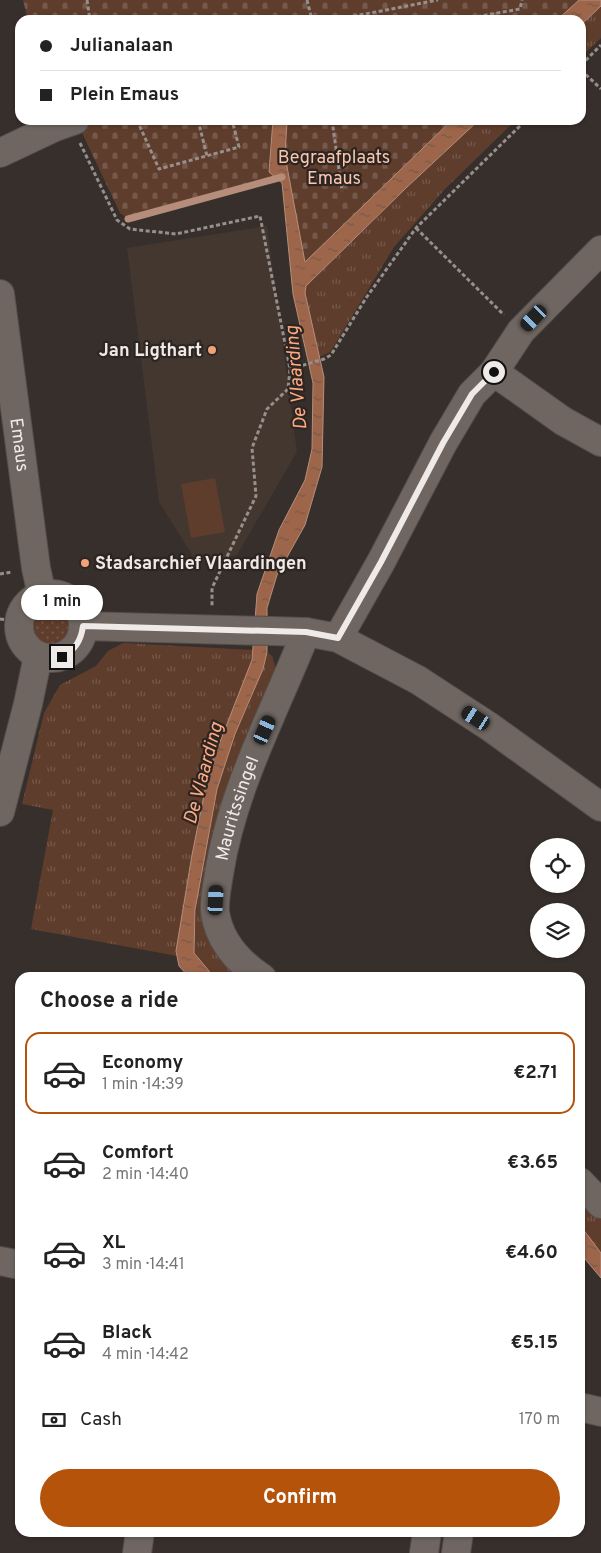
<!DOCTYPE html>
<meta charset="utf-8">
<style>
:root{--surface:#fff;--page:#f6f6f6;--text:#222;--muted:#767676;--line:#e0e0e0;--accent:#b45309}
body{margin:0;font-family:Overpass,sans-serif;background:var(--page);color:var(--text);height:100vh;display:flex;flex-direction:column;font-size:19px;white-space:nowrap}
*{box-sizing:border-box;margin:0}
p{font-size:16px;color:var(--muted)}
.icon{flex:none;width:28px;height:28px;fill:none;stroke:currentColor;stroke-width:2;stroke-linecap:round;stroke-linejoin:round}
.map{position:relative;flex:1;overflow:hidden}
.sheet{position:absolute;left:15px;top:972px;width:570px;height:565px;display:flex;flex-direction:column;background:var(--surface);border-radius:15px;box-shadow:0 1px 4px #0004}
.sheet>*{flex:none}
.banner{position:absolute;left:15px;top:15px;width:571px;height:110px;border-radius:15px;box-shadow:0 1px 4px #0004;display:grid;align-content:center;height:110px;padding:0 25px;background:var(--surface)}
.fabs{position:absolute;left:530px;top:838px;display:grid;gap:10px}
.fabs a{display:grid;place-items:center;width:55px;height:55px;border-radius:50%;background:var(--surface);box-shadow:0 1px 4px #0004;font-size:25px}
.end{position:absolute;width:22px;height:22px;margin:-11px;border:6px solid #efe9e7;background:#111;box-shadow:0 0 0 2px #111}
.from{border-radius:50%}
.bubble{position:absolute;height:35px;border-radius:18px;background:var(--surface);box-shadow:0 1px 4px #0004;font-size:16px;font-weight:700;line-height:35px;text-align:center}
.car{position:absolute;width:15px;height:30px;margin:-15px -8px;border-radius:6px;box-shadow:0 0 4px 1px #0007;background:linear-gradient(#222 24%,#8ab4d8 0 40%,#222 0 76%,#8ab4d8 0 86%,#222 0)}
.banner b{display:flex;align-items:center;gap:18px;height:48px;font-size:19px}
.banner b+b{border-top:1px solid var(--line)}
.banner i{width:12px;height:12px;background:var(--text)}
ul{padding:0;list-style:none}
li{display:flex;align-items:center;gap:15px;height:82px;margin:0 10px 8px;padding:0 15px;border:2px solid transparent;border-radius:15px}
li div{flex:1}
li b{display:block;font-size:19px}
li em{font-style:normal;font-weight:700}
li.active{border-color:var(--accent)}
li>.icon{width:45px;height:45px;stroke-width:1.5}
h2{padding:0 25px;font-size:22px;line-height:60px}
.pay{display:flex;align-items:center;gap:12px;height:55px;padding:0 25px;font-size:19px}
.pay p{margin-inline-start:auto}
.primary-button{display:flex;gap:10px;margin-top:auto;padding:10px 25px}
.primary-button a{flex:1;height:58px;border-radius:30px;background:var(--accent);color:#fff;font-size:20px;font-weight:700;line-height:58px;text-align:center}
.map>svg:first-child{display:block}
</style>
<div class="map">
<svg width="601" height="1553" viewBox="0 0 601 1553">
<defs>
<pattern id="grass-tufts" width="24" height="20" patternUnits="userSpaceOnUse" patternTransform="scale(1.25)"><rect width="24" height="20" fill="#5f3d2c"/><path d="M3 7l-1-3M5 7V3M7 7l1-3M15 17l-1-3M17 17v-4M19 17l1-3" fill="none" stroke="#76594b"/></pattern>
<pattern id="cemetery-stones" width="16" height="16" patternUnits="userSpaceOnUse" patternTransform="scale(1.25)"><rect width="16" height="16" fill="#5f3d2c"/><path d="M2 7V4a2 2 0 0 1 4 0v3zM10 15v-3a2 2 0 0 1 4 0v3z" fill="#76594b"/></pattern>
<pattern id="garden-dots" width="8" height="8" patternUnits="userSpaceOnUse" patternTransform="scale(1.25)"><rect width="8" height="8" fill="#5f3d2c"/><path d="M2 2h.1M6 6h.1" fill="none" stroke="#76594b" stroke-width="1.8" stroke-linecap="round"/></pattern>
<pattern id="water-ripples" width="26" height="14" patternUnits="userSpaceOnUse" patternTransform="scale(1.25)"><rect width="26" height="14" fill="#9d664b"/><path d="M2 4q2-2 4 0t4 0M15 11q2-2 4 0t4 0" fill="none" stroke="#775848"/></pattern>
</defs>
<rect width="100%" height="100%" fill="#372f2b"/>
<polygon fill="#443730" points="267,226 297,452 237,555 197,563 159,502 127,248"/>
<g fill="url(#grass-tufts)">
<polygon points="601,6 601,38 581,57 581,25"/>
<polygon points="479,120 516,120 445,189 394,247 337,341 330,352 319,357 305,293 306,286 406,188"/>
<polygon points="123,643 253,650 250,667 209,770 177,956 31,929 53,810 22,804 44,713 60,685 96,666 108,651"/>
<path d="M267 652 272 656 277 672 209 897 251 977H214L194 954C196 891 204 826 223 766 236 727 257 692 267 652Z"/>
<polygon points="580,1190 601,1213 601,1253 580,1225"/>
</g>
<g fill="url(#cemetery-stones)">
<polygon points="23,0 579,0 557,20 28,20"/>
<polygon points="76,120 452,120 305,262 282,177 128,219 120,213"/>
</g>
<circle fill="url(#garden-dots)" cx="51" cy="627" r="17"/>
<polygon fill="#5f3d2c" points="215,478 225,532 191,538 181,484"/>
<g fill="url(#water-ripples)" stroke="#b68d7a">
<polygon points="579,0 601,0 601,6 581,25 581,20 557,20"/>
<polygon points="273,120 287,120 285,156 305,262 452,120 479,120 406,188 306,286 305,293 324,377 322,467 305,525 277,575 267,608 267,652 263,669 235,734 217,789 195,910 194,953 214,977 189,977 179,966 176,951 192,855 209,770 252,660 257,594 279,530 305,480 312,449 313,383 293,294 282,183 269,172"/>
<polygon points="580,1225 601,1253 601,1278 580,1253"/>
</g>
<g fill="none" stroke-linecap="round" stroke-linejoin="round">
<polyline stroke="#b68d7a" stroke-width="7" points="128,219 282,177"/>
<g stroke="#554e4a" stroke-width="30">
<g id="minor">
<polyline points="0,153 55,127 75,120"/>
<path id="s1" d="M0 294 36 568 42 595"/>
<polyline points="494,372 563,421 601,442"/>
<circle cx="51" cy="626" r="32"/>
<polyline points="83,626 306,632 338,638 418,680 490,727 601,807"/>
<polyline points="338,638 381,562 443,443 472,394 494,372 521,331 601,250"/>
<polyline points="0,812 28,704 38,656"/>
<path id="s2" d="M262 978C238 962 219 941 215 912 214 900 217 886 219 874 232 789 275 711 306 632"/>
<polyline points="580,1182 601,1204"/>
<polyline points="0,1261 20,1265"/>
<polyline points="580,1407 601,1412"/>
<polyline points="137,1553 140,1532"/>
<polyline points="424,1553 427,1532"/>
<polyline points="456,1553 459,1532"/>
</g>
</g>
<g stroke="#968f8c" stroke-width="3" stroke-dasharray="4 2.5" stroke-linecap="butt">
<polyline points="87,0 90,20"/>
<polyline points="307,0 312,20"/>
<polyline points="334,20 438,0"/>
<polyline points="458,20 520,9 522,0"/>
<polyline points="581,65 601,45"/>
<polyline points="581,70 601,89"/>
<polyline points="137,120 159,169 239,147 232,120"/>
<polyline points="198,120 207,156"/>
<polyline points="332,120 342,191"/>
<polyline points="80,143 117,220 130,229 176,234 260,216 290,369 288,389 267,409 252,448 256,496 212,588 212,606"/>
<polyline points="416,228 504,315"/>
<polyline points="290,369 324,359 331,355 366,298 416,228 526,120"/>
<polyline points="0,574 12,572"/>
<polyline points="0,619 19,621"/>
</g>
<use href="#minor" stroke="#6f6661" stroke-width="28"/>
</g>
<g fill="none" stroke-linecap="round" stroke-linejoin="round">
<path stroke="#efe9e7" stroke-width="6" d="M62 657C75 650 81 641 83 626L306 632 338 638 381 562 443 443 472 394 494 372"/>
</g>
<g fill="#f1a27b" stroke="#2d2521" stroke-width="2">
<circle cx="212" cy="350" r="5"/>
<circle cx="85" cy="563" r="5"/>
</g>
<g text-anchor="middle" stroke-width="4.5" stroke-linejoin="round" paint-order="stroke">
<g font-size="18" fill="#f9c6ae" stroke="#2d2521">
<text x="334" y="163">Begraafplaats<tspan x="334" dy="21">Emaus</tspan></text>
</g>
<g font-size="18" font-weight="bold" fill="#efe9e7" stroke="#2d2521" text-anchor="end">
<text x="202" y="356">Jan Ligthart</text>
<text x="95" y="569" text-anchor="start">Stadsarchief Vlaardingen</text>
</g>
<g font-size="18" fill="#efe9e7" stroke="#2d2521">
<text dy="6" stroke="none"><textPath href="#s1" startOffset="152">Emaus</textPath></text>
<text dy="6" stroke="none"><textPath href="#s2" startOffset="190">Mauritssingel</textPath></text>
</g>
<g font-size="19" font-style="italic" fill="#feab83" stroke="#2d2521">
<text transform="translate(295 378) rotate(-95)" y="7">De Vlaarding</text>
<text transform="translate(202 773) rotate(-75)" y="7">De Vlaarding</text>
</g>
</g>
</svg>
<div class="fabs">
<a><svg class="icon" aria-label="locate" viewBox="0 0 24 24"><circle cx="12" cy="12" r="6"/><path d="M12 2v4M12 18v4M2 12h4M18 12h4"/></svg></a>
<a><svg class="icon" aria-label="layers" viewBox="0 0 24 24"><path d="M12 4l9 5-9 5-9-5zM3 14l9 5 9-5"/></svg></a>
</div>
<i class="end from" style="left:494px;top:372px"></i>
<i class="end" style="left:62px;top:657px"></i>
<div class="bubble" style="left:21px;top:585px;width:82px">1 min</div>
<i class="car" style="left:534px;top:318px;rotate:224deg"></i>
<i class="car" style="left:476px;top:718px;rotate:303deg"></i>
<i class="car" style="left:265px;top:730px;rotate:24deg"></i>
<i class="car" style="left:216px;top:900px;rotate:3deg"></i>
<div class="banner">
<b><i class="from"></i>Julianalaan</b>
<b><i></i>Plein Emaus</b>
</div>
<section class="sheet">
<h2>Choose a ride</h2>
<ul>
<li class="active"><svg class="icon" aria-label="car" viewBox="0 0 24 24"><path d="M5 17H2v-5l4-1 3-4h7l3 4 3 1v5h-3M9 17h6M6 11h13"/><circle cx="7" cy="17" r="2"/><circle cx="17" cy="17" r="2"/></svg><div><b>Economy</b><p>1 min · 14:39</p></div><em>€2.71</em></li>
<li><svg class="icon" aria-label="car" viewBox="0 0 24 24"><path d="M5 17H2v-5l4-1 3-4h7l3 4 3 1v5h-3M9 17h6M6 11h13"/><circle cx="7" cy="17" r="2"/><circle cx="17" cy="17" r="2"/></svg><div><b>Comfort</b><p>2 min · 14:40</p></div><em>€3.65</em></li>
<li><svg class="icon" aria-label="car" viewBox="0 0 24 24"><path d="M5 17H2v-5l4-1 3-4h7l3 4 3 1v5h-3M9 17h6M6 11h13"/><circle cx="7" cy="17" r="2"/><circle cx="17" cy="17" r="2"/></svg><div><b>XL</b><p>3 min · 14:41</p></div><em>€4.60</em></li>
<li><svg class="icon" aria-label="car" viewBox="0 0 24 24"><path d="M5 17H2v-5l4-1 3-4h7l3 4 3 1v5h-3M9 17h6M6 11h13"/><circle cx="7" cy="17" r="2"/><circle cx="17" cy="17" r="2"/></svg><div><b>Black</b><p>4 min · 14:42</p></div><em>€5.15</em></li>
</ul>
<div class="pay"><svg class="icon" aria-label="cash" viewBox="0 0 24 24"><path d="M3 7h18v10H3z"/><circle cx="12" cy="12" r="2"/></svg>Cash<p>170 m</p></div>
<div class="primary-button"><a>Confirm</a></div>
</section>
</div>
